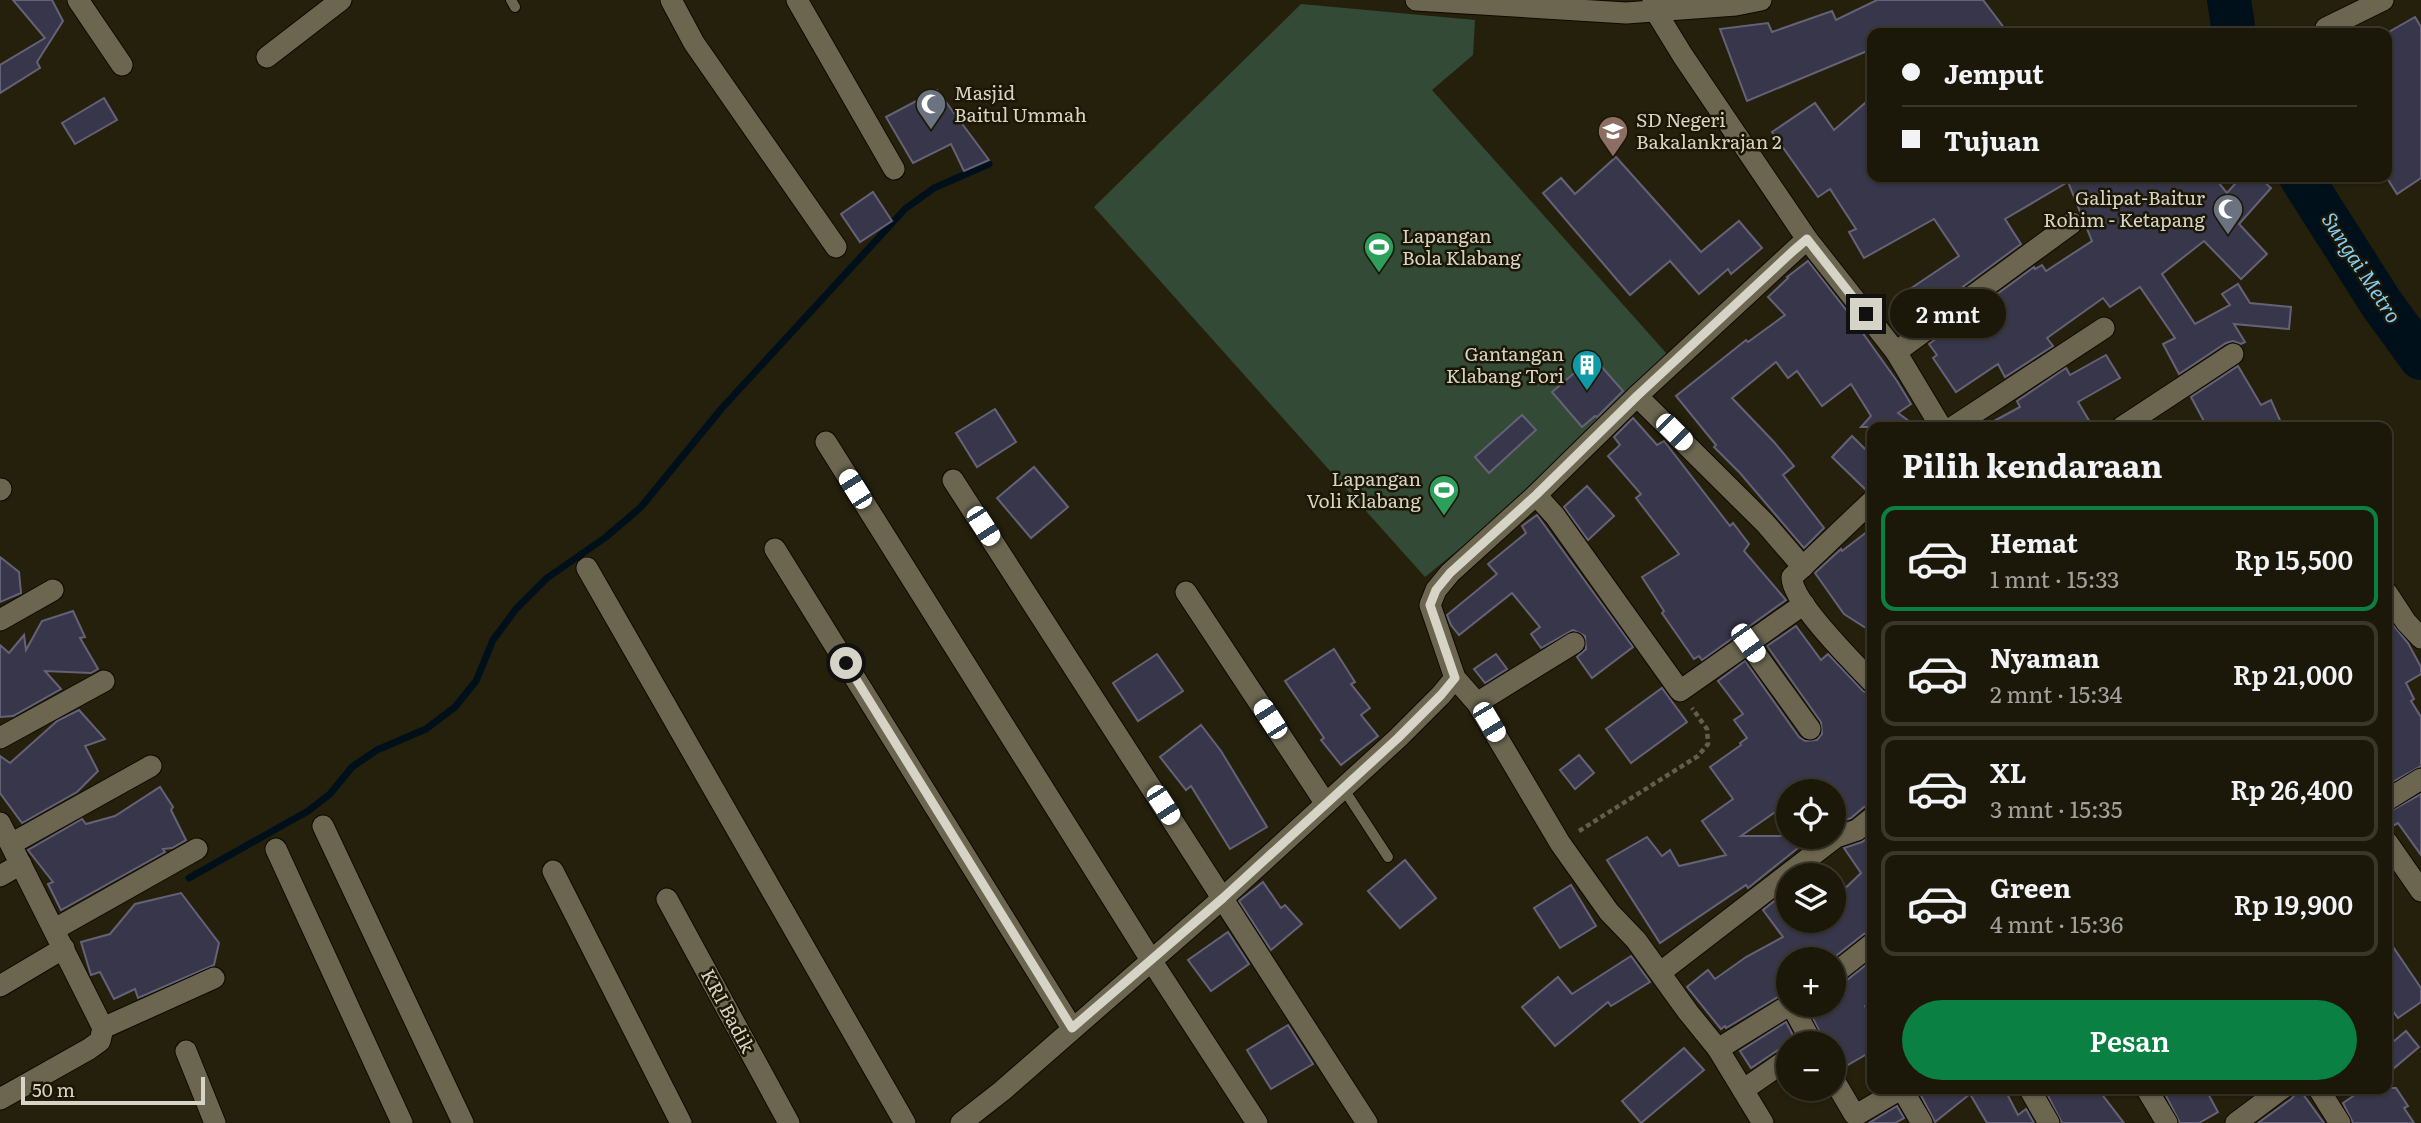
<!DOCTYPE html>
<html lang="id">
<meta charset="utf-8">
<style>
:root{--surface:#1c1809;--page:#252112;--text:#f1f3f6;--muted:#a0a09c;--line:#3a372a;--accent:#0b8043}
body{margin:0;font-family:Literata,serif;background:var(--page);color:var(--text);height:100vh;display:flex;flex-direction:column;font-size:26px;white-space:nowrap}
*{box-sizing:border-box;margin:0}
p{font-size:23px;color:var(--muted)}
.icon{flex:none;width:38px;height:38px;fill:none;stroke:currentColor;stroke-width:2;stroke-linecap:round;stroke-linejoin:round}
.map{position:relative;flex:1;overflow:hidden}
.panel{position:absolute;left:1867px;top:422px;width:525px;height:672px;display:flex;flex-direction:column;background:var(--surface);border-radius:14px;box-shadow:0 2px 5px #0004,0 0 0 2px var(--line)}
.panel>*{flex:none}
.banner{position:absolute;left:1867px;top:28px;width:525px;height:154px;border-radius:14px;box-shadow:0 2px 5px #0004,0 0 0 2px var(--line);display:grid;align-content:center;height:154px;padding:0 35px;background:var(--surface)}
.tools{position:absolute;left:1776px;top:779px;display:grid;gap:14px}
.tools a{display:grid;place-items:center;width:70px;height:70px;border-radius:50%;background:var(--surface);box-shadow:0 2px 5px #0004,0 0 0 2px var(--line);font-size:35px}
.scale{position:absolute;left:21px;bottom:18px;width:184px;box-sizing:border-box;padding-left:7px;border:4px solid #d6d3c7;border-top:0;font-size:19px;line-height:24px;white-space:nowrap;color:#d6d3c7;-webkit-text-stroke:5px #1b1704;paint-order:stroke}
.end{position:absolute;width:32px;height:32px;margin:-16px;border:9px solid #d6d3c7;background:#111;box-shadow:0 0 0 4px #111}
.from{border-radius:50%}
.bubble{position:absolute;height:49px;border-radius:24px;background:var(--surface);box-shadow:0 2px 5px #0004,0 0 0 2px var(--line);font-size:23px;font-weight:600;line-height:49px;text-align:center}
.car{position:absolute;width:21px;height:42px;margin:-21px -10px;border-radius:9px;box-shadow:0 0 5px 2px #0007;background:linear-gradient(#fff 24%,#345 0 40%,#fff 0 76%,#345 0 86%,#fff 0)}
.banner b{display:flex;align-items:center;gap:24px;height:66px;font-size:26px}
.banner b+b{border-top:2px solid var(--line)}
.banner i{width:18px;height:18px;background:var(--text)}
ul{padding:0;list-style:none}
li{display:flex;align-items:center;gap:21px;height:105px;margin:0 14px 10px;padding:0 21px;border:4px solid var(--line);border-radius:14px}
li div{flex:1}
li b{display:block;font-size:26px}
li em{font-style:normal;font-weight:600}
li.on{border-color:var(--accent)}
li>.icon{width:63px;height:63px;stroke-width:1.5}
h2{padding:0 35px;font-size:32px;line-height:84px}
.button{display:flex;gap:14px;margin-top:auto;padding:14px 35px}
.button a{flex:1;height:80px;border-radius:42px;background:var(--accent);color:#fff;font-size:28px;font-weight:600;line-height:80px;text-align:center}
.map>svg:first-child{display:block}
</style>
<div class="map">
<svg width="2421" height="1123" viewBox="0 0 2421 1123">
<rect width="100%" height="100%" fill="#25200c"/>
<polygon fill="#334a36" points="1301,4 1475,20 1473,55 1432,90 1667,354 1502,514 1425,577 1094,207"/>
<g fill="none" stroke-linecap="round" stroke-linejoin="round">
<polyline stroke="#00101b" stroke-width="7" points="189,878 308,811 330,794 352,767 377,750 426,729 455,707 476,681 493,640 516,609 547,578 606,537 641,507 722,408 905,209 934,188 989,164"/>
<g stroke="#00101b" stroke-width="44">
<polyline points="2229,0 2234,33"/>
<polyline points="2301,177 2381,303 2421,358"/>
</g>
</g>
<g fill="#38364a" stroke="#656278" stroke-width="2">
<polygon points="13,0 52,0 63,21 37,62 40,68 0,93 0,65 45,38"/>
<polygon points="1877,0 1983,0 2008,33 1872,33 1872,49 1747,101 1720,29 1768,23 1772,32 1832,11 1836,20"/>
<polygon points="2415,17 2421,27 2421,178 2397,194 2387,178 2387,33"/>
<polygon points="937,90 989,160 964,171 951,144 913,163 886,117"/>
<polygon points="1872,97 1872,177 2214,177 2227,193 2241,177 2259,177 2271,188 2239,224 2267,254 2241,279 2204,241 2162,274 2195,324 2230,305 2222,294 2238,284 2250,303 2291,307 2289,329 2234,324 2245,342 2241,344 2233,341 2226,343 2179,374 2163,344 2175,338 2140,287 2110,307 2103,298 2047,338 2053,346 2005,377 1998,364 1956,392 1933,358 1937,355 1929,344 2034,267 2035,269 2042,265 2046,271 2092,241 2068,182 2005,219 2021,244 1915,322 1898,297 1959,256 1934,219 1864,258 1849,232 1856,229 1830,189 1818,197 1772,132 1815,103 1834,130"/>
<polygon points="104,98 117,120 75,144 62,123"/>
<polygon points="1616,157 1701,252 1739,221 1762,248 1731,274 1728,269 1699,294 1670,261 1630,295 1543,193 1561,178 1575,194"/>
<polygon points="873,192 892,221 860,242 841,214"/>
<polygon points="1808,261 1847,311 1897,381 1911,404 1898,413 1917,427 1861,427 1871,416 1851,384 1822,406 1797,371 1788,378 1776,362 1732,398 1774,442 1794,466 1783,475 1824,528 1804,548 1740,473 1714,447 1716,445 1676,396 1746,340 1748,342 1785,315 1768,297 1788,278 1787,277"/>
<polygon points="2106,355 2120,378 2078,402 2093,427 1983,427 2020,407 2017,401 2066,368 2070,375"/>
<polygon points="1593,357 1623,391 1597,417 1595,416 1582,427 1552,392"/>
<polygon points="2238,366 2261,405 2271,400 2283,427 2207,427 2191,397"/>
<polygon points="995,409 1016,442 977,467 956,433"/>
<polygon points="1522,415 1536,430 1489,473 1475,457"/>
<polygon points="1633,418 1657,445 1664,441 1730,526 1733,523 1749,544 1744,551 1786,600 1702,660 1699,656 1694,659 1662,613 1664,611 1642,577 1679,554 1636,498 1641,494 1608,456 1620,445 1614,437"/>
<polygon points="1852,436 1872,456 1872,488 1866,490 1832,457"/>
<polygon points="1034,467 1068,507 1031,538 997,498"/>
<polygon points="1587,486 1614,516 1588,540 1564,507"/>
<polygon points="1537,515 1633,647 1592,678 1577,657 1586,649 1585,636 1573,630 1541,648 1531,634 1540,627 1512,593 1459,635 1451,625 1447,615 1497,574 1488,564 1526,533 1522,526"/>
<polygon points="1872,528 1872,632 1844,614 1815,573 1841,549 1842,551"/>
<polygon points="0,557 19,572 21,593 0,602"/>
<polygon points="73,611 85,637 80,638 98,669 91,673 45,671 61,689 13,716 0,717 0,645 9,653 24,635 26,650 42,621"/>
<polygon points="2387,617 2408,643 2421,667 2421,674 2406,683 2414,699 2411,701 2421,717 2421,766 2387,785"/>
<polygon points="1796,626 1821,660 1828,654 1863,691 1872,695 1872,805 1864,807 1851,818 1834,824 1834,791 1788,791 1788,803 1741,836 1813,836 1748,888 1746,885 1660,943 1607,860 1647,837 1662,856 1670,850 1679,866 1726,855 1702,821 1733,799 1710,767 1741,745 1740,743 1747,738 1734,720 1743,714 1718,681 1745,661 1799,737 1805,741 1817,740 1822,734 1821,722 1767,646"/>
<polygon points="1334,649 1355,682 1351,684 1370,708 1361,715 1378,736 1341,765 1321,740 1324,738 1285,681"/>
<polygon points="1157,654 1183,691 1138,721 1113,683"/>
<polygon points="1496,654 1507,669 1485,683 1474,669"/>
<polygon points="1662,688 1687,722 1631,763 1606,729"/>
<polygon points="79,710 105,739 85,746 98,771 77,792 22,823 0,793 0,756 10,763 57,721"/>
<polygon points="1201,725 1221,751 1267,827 1230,849 1191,786 1186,790 1160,757"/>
<polygon points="1579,755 1594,773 1575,789 1560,770"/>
<polygon points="160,787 173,807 171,810 186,840 172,848 163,849 165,852 61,910 48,884 53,882 28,850 82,819 86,824 115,816"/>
<polygon points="2421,794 2421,855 2398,823 2387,829 2387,813"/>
<polygon points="1872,834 1872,931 1864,934 1832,959 1788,959 1788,991 1726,1028 1725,1026 1721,1029 1687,987 1708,970 1715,979 1746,957 1783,937 1763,910 1788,890 1788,920 1834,920 1834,899 1861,873 1844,848 1862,842"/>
<polygon points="1405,860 1436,898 1400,928 1368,891"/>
<polygon points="1263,882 1281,908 1285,905 1302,924 1271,950 1239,901"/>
<polygon points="1571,885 1596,926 1560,948 1534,908"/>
<polygon points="181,893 219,943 214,965 138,998 135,989 114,999 100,972 91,975 81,942 110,934 135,904"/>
<polygon points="1228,932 1249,964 1211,991 1188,960"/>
<polygon points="2387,938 2421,988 2421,1002 2398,1018 2387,1003"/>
<polygon points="1631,956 1650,982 1611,1006 1608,1002 1555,1046 1522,1007 1558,977 1572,994"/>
<polygon points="1872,960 1872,1001 1865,1006 1872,1020 1872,1051 1841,1069 1834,1067 1834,1043 1825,1043 1806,1004 1834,1004 1834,987 1842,984"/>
<polygon points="1786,1022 1797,1043 1788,1043 1788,1046 1781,1048 1751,1068 1740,1051"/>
<polygon points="1288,1025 1313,1064 1271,1089 1247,1050"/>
<polygon points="2406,1031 2419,1047 2387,1074 2387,1047"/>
<polygon points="1684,1048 1704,1070 1641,1123 1622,1101"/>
<polygon points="1917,1088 2004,1088 2018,1115 2026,1109 2034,1123 1987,1123 1970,1094 1935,1122"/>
<polygon points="2051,1088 2097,1088 2124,1123 2062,1123 2046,1092"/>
<polygon points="2162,1088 2205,1088 2218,1112 2199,1123 2180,1123"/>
<polygon points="2365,1088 2396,1088 2408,1106 2404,1108 2414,1123 2353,1123 2343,1103"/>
<polygon points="2300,1090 2324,1123 2258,1123 2291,1099"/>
<polygon points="1897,1106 1904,1118 1895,1123 1869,1123"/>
</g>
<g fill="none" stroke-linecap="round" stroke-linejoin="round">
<g stroke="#0e0900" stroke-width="12">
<g id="lane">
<polyline points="511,0 515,7"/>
<polyline points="1343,788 1388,857"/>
</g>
</g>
<g stroke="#0e0900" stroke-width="23">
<g id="street">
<polyline points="78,0 122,65"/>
<polyline points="671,0 694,43 836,247"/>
<polyline points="797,0 894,169"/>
<polyline points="1416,0 1626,13 1736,5 1761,0"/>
<polyline points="1653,0 1656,12 1683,56 1807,239 1896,352 1941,427"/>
<polyline points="2326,28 2383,0"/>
<polyline points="267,57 341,0"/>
<polyline points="1896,352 2072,223"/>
<polyline points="1637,396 1765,523 1803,567"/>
<polyline points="1953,427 2104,328"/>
<polyline points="2122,427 2233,354"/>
<polyline points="826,442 1151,960 1257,1123"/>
<polyline points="953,480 1367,1123"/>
<polyline points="0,490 1,489"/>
<polyline points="1536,495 1555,516 1680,691 1804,604"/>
<path d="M1872 501 1792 577C1791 601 1854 663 1872 682"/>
<polyline points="775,549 1072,1028"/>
<polyline points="587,568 905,1123"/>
<polyline points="1186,592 1326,804"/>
<polyline points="2387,593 2406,622 2421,638"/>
<polyline points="0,620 53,590"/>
<polyline points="1748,643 1810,729"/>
<polyline points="1477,703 1574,643"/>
<polyline points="0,738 104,681"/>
<polyline points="2387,800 2421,779"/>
<polyline points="0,823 103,1028 100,1041 89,1049 0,1099"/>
<polyline points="323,826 463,1123"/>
<polyline points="2387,842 2421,891"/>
<polyline points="11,844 151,766"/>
<polyline points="276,849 402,1123"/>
<polyline points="553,871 681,1123"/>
<polyline points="0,876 21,864"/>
<polyline points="667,899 789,1123"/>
<polyline points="55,929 197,849"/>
<polyline points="1661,972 1836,837 1857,830 1872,818"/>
<polyline points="1834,974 1872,944"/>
<polyline points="0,986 64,948"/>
<polyline points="103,1028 214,978"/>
<polyline points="1718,1049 1791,1004 1812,1043"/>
<polyline points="186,1051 215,1123"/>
<polyline points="1834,1080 1854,1114 1858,1114 1899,1090 1905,1094 1922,1123"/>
<polyline points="2029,1088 2049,1123"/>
<polyline points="2146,1088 2167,1123"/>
<polyline points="2318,1088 2340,1123"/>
<polyline points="1743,1090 1788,1059"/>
<polyline points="961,1123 1002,1091 1223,898 1398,738 1441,695 1455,678"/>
<polyline points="1763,1123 1718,1049 1688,1012 1636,940 1609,912 1560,843 1477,703 1455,678 1430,605 1436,590 1450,573 1536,495 1637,396 1807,239"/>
<polyline points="2236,1123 2283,1088"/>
</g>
</g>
<polyline stroke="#625e4d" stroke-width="4.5" stroke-dasharray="5 3.5" stroke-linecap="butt" points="1579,831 1698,756 1708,744 1707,729 1692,708"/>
<use href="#lane" stroke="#6c6650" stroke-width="10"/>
<use href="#street" stroke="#6c6650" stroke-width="21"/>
</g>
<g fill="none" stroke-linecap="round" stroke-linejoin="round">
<polyline stroke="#d6d3c7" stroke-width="9" points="846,663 1072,1028 1223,898 1398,738 1441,695 1455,678 1430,605 1436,590 1450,573 1536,495 1637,396 1793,251 1807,239 1866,314"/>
</g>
<defs>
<g id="mosque-pin" transform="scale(1.575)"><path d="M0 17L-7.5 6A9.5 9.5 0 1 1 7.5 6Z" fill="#6b7280" stroke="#1b1704"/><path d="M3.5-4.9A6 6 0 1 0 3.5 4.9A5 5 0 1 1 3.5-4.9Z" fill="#fff"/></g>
<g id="school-pin" transform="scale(1.575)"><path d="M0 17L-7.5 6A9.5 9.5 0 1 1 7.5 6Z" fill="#8d6e63" stroke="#1b1704"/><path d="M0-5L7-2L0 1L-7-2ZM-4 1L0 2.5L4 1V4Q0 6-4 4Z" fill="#fff"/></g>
<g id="stadium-pin" transform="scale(1.575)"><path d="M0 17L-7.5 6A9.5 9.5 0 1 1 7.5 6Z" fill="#2e9e5b" stroke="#1b1704"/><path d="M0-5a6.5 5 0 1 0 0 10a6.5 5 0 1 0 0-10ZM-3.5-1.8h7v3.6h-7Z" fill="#fff"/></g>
<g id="building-pin" transform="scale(1.575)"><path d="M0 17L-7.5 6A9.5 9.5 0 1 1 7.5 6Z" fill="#0f9aa8" stroke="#1b1704"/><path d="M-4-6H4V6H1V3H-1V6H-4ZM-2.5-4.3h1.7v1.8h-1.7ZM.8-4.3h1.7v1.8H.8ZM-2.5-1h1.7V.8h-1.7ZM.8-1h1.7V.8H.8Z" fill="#fff"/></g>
</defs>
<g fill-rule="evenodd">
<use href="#mosque-pin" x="931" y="104"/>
<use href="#school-pin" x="1613" y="131"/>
<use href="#mosque-pin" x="2228" y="209"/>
<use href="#stadium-pin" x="1379" y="247"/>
<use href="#building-pin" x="1587" y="365"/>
<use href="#stadium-pin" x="1444" y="490"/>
</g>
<g text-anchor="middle" stroke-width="5" stroke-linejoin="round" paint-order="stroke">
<g font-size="19" fill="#d6d3c7" stroke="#1b1704" text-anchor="start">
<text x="954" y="100">Masjid<tspan x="954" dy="22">Baitul Ummah</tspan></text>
<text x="1636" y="127">SD Negeri<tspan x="1636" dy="22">Bakalankrajan 2</tspan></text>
<text x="2205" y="205" text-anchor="end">Galipat-Baitur<tspan x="2205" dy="22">Rohim - Ketapang</tspan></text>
<text x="1402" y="243">Lapangan<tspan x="1402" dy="22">Bola Klabang</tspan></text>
<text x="1564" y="361" text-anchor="end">Gantangan<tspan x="1564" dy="22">Klabang Tori</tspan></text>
<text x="1421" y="486" text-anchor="end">Lapangan<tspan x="1421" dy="22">Voli Klabang</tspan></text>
</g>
<g font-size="19" fill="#d6d3c7" stroke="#1b1704">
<text transform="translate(728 1011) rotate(62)" y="7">KRI Badik</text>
</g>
<g font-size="21" font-style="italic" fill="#82caf3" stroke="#1b1704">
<text transform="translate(2361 268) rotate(57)" y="7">Sungai Metro</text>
</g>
</g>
</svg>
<div class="tools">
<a><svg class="icon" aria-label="locate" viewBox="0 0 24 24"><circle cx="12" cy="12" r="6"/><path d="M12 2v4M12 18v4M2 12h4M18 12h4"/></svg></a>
<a><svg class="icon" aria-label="layers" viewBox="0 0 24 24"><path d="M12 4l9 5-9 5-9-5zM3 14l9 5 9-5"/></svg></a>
<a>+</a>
<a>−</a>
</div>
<div class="scale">50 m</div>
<i class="end from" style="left:846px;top:663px"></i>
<i class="end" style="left:1866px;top:314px"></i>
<div class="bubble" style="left:1890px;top:289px;width:116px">2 mnt</div>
<i class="car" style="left:1674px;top:432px;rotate:135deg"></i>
<i class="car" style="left:855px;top:489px;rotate:328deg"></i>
<i class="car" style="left:983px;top:526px;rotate:147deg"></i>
<i class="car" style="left:1748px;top:643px;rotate:144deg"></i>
<i class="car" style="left:1270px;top:719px;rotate:327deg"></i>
<i class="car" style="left:1489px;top:722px;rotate:149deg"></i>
<i class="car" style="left:1163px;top:805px;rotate:147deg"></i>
<div class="banner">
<b><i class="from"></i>Jemput</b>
<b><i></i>Tujuan</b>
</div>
<section class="panel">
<h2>Pilih kendaraan</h2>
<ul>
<li class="on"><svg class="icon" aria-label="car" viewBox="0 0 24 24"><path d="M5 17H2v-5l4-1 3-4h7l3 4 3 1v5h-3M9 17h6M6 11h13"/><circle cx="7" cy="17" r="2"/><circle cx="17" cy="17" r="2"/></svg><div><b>Hemat</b><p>1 mnt · 15:33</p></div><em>Rp 15,500</em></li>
<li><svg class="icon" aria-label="car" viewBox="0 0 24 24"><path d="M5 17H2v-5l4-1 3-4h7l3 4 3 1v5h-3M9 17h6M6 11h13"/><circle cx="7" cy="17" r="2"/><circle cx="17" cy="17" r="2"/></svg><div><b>Nyaman</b><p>2 mnt · 15:34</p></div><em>Rp 21,000</em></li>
<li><svg class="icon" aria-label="car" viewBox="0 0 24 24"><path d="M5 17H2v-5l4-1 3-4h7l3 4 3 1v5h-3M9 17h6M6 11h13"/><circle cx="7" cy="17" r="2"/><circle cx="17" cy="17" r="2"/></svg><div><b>XL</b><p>3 mnt · 15:35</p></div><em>Rp 26,400</em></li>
<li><svg class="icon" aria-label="car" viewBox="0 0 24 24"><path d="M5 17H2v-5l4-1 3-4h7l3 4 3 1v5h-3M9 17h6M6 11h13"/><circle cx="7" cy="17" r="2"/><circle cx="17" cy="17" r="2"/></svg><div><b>Green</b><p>4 mnt · 15:36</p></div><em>Rp 19,900</em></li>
</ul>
<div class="button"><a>Pesan</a></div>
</section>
</div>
